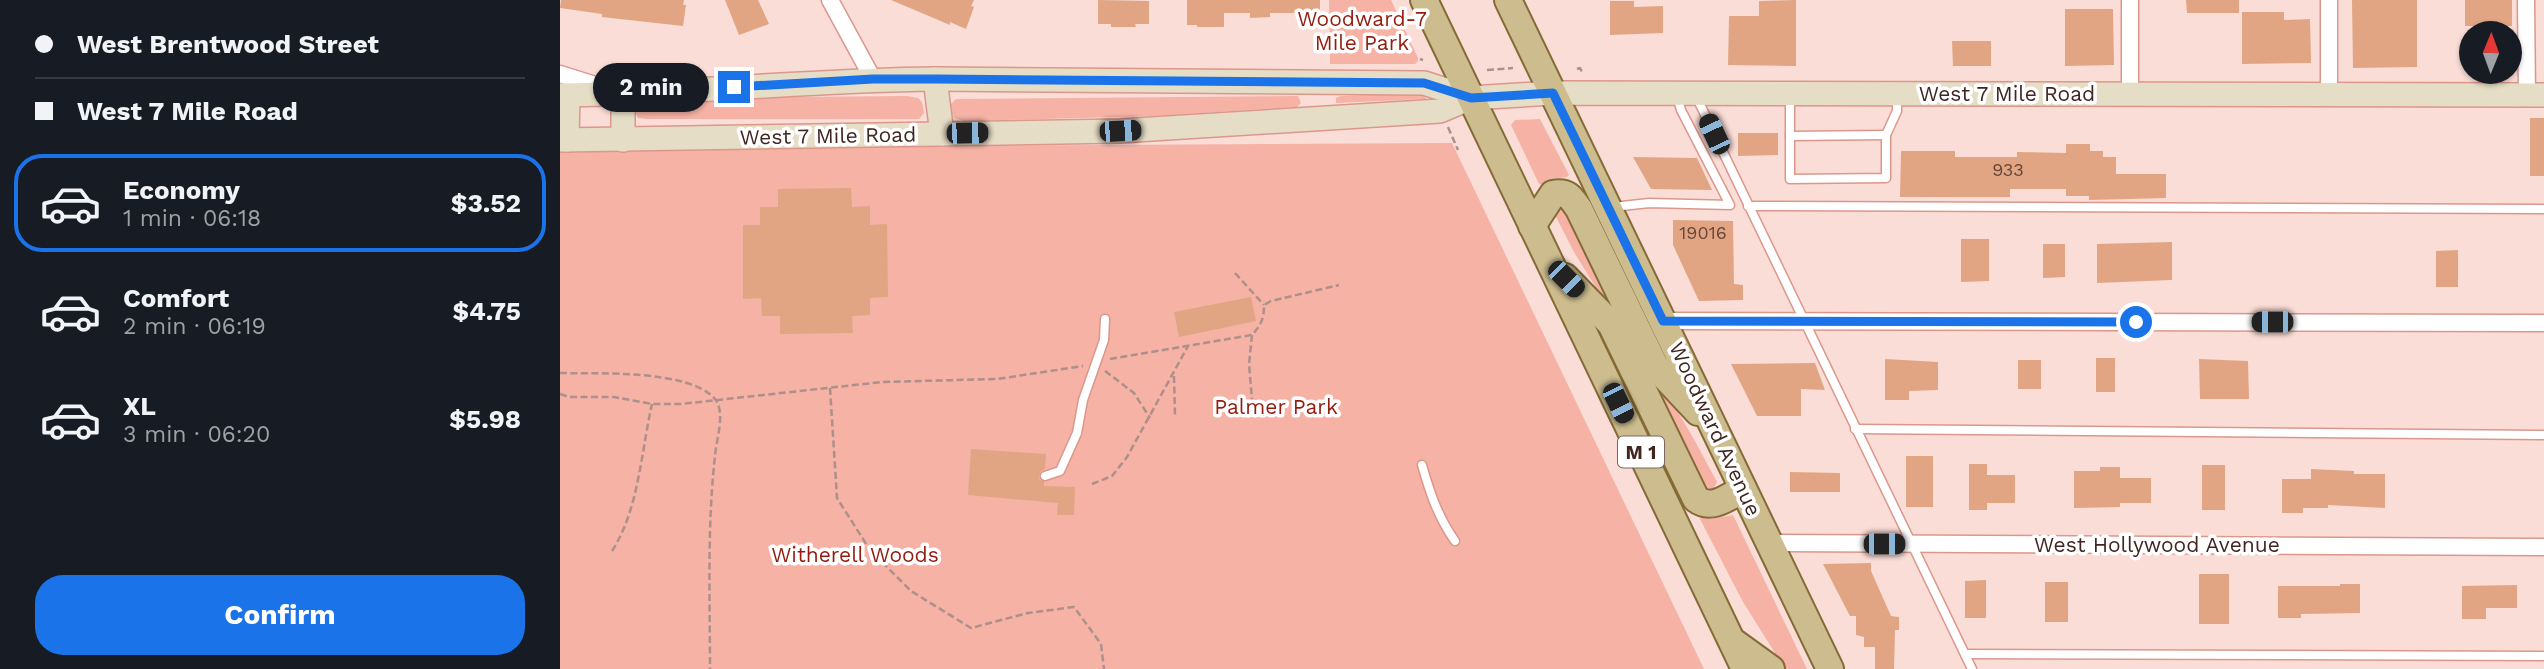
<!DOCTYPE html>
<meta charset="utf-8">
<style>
:root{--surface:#171b24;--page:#20242c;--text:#f1f3f6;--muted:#9ea1a6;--line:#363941;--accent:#1a73e8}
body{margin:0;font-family:"Work Sans",sans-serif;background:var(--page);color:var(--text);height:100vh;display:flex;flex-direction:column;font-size:26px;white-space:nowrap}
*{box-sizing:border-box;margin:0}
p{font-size:23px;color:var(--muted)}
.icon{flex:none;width:38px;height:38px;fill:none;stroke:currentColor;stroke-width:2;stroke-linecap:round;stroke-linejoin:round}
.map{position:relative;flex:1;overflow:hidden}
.drawer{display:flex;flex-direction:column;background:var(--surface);width:560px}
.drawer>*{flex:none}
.hud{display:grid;align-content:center;height:154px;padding:0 35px;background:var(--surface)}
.needle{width:46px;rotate:1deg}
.tools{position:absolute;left:1899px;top:21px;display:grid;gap:14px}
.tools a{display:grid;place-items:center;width:63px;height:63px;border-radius:50%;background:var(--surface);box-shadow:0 2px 5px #0004;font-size:35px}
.end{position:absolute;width:32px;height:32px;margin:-16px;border:9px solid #1a73e8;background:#fff;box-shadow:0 0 0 4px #fff}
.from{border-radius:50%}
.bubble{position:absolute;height:49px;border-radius:24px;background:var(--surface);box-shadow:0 2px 5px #0004;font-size:23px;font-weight:700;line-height:49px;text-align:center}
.car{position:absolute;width:21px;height:42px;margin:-21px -10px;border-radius:9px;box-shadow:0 0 5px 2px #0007;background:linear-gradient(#222 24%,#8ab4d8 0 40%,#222 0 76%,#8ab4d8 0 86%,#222 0)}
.hud b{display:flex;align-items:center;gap:24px;height:66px;font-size:26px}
.hud b+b{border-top:2px solid var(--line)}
.hud i{width:18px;height:18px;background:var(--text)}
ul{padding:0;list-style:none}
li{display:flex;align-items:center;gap:21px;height:98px;margin:0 14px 10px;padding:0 21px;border:4px solid transparent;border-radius:28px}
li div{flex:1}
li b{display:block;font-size:26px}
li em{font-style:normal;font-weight:700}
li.active{border-color:var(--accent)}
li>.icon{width:63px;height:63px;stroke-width:1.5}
.button{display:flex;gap:14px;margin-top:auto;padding:14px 35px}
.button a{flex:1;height:80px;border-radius:28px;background:var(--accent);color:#fff;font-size:28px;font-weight:700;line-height:80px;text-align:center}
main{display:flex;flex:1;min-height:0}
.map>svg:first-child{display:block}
</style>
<main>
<section class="drawer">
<div class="hud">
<b><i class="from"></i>West Brentwood Street</b>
<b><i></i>West 7 Mile Road</b>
</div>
<ul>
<li class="active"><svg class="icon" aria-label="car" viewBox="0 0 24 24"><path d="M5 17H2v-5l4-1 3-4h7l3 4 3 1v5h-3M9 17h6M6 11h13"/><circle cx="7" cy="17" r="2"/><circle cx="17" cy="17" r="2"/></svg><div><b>Economy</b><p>1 min · 06:18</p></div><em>$3.52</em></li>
<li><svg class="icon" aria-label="car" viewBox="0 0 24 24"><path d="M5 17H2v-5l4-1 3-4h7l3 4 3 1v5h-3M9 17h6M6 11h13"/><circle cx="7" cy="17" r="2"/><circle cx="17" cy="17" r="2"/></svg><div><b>Comfort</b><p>2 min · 06:19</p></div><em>$4.75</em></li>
<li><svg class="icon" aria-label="car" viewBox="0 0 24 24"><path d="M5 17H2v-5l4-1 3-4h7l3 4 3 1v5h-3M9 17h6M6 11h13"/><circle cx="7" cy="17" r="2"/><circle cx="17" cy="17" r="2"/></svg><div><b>XL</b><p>3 min · 06:20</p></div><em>$5.98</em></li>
</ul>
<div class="button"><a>Confirm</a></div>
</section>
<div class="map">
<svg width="1984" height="669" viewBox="0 0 1984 669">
<rect width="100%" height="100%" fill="#fbddd7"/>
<g fill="#f5b2a5">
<polygon points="769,0 831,0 858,58 858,61 855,64 770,64"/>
<polygon points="849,94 865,95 866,99 776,103 776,98 781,96"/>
<path d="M347 96 358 98 362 102 364 113 359 119H87L78 118C74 111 75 107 80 100L92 98Z"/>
<polygon points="733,96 738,96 741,103 737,107 594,116 404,121 394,118 390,110 391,104 396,99"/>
<polygon points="980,119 1009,175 1007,177 991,179 983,185 979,184 951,125 955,120"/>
<polygon points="892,143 1144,669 0,669 0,148"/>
<path d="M1002 202 1102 388C1123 418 1140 450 1157 482L1153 489 1145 492 1046 304 1014 252 993 211Z"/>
<polygon points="1173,515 1247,669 1225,669 1183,602 1140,519 1141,516 1150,519"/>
</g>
<g fill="#e1a583">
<polygon points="1,0 124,0 123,5 126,5 123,26 42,17 42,14 0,8"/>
<polygon points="165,0 198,0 209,24 179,35"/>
<polygon points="331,0 414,0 411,6 414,7 406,29 390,22 390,25"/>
<polygon points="538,0 589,1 589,24 575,24 576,27 551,27 551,24 538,24"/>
<polygon points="627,0 760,0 760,13 710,13 710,17 690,18 690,13 664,13 664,27 637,27 637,25 627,25"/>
<polygon points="1236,0 1236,66 1168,65 1169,16 1199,16 1199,1"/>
<polygon points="1626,0 1679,0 1679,13 1627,13"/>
<polygon points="1792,0 1857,0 1857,67 1793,68"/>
<rect x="1905" y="0" width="47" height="26"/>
<polygon points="1050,1 1074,1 1074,7 1103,6 1103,33 1050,35"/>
<polygon points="1505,9 1553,9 1554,65 1505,66"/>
<polygon points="1682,12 1724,12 1724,20 1750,19 1751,63 1682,64"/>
<polygon points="1392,41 1431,41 1431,66 1393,66"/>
<rect x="1970" y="118" width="14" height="58"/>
<polygon points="1178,133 1218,133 1218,155 1178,156"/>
<polygon points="1506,144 1530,144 1530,151 1543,151 1543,157 1556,157 1556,174 1606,174 1606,198 1529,200 1529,196 1506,196 1506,189 1450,189 1450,197 1340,197 1341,151 1395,151 1395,157 1457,157 1457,152 1506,153"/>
<polygon points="1073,157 1137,158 1152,190 1091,189"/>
<polygon points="291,188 292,207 310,206 310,225 327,224 328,297 310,298 310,315 292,316 293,333 220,334 220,316 202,316 201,298 183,299 183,225 200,225 200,207 218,207 218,189"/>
<polygon points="1113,220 1173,221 1174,284 1183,285 1183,300 1139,301 1113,245"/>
<polygon points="1401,239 1429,239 1429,281 1401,282"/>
<polygon points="1612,242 1612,280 1537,283 1537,244"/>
<polygon points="1483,244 1505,244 1505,277 1483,278"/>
<polygon points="1898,250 1898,287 1876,287 1876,251"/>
<polygon points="691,297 696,321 619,337 614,312"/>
<rect x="1536" y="358" width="19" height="34"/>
<polygon points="1325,359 1378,362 1378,390 1349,391 1349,400 1325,400"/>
<polygon points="1639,359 1688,361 1689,399 1640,399"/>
<rect x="1458" y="360" width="23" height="29"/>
<polygon points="1255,363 1265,390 1241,389 1241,416 1197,416 1171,364"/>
<polygon points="411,449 486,454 485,469 480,472 479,479 484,482 484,486 515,487 514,515 497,515 498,503 408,495"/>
<rect x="1346" y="456" width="27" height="51"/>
<polygon points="1409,464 1427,464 1427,475 1455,475 1455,503 1427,503 1427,510 1409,510"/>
<rect x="1642" y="465" width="23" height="45"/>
<polygon points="1540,467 1560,467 1560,478 1591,478 1591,503 1560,503 1560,507 1514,508 1514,471 1540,471"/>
<polygon points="1751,469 1794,471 1794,474 1825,474 1825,508 1768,505 1768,508 1743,508 1743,513 1722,513 1722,479 1751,479"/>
<polygon points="1230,472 1280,473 1280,492 1230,492"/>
<polygon points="1311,563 1311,571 1331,616 1339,617 1339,630 1335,630 1334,669 1315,669 1315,647 1304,647 1304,637 1296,635 1296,616 1290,616 1263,564"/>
<rect x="1639" y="574" width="30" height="50"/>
<polygon points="1426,580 1426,618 1405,618 1405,581"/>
<rect x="1485" y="582" width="23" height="40"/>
<polygon points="1780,584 1800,584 1800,613 1741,614 1741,618 1718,618 1718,586 1780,586"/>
<polygon points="1957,585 1957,608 1926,608 1926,619 1902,619 1902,586"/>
</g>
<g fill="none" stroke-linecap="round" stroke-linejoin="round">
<g stroke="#dc978b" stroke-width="11">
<g id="service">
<polyline points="1136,96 1412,669"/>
<polyline points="1230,96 1230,179 1326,178 1326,135 1337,111 1337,96"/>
<polyline points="1230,136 1326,135"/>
<polyline points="1188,206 1984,209"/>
<polyline points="1053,207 1089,203 1170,205 1121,110 1117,96"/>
<polyline points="1295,429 1984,435"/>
<path d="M862 465C870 493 878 517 895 541"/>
<polyline points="485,476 500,471 517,433 523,400 544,340 545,319"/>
<polyline points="1405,654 1984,656"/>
</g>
</g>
<g stroke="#dc978b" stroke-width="19">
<g id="minor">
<polyline points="270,0 313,79"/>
<polyline points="1570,0 1570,94"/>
<polyline points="1769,0 1769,94"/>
<polyline points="1966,0 1967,95"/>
<polyline points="0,74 48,89"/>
<polyline points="1103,321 1984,323"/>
<polyline points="1209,543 1984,547"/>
</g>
</g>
<g stroke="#dc978b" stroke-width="26">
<g id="secondary">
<polyline points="375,79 382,134"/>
<path d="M0 95C125 94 250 80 375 79L864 83 911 98"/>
<polyline points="0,140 560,131 880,111 911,98 993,93 1984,95"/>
<polyline points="7,140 8,95"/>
<polyline points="63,140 63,94"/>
</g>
</g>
<g stroke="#856a36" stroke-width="30">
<g id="primary">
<polyline points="864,0 1185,669"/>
<polyline points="948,0 1270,669"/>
<path d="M972 226 993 194C1007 191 1011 197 1019 209L1095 366 1138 412"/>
<path d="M1005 277 1051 324 1136 499C1152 511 1168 497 1183 489"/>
<polyline points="1175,643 1211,669"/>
</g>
</g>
<g stroke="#ad908b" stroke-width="2.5" stroke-dasharray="7 3.5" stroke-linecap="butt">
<polyline points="860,59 863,60"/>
<polyline points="1017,69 1020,68 1023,74"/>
<polyline points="927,70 953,68"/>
<polyline points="888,127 898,150"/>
<polyline points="675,273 704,305"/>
<polyline points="692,335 689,364 693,412"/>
<path d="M550 359 692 335C701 325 704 319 704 305L711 301 779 285"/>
<polyline points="545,371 574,393 590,418"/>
<path d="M0 373C37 374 129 369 155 399 166 413 156 440 155 456 147 527 150 598 150 669"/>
<polyline points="614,376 615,417"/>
<polyline points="270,388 277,498 310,550 351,591 411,628 468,613 514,607 541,644 544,669"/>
<polyline points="0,394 9,397 54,397 92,404 121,404 322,382 437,379 523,366"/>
<polyline points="532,484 552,476 567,457 628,346"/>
<path d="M52 551C79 509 81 452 92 404"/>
</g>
<use href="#service" stroke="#fff" stroke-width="8"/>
<use href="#minor" stroke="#fff" stroke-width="16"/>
<use href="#secondary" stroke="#e6ddc6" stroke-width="23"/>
<use href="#primary" stroke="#ccbc8e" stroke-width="26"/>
</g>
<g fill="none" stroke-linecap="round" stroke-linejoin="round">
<polyline stroke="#1a73e8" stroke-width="9" points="174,87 313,79 375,79 864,83 911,98 993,93 1103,321 1576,322"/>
</g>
<g text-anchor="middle" stroke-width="7" stroke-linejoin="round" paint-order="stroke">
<g font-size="18" fill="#684539">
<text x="1448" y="176">933</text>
<text x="1143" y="239">19016</text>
</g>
<rect fill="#fff" stroke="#796663" stroke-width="2" x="1058" y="436.5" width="46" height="31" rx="5"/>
<g font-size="19" font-weight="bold" fill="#402520">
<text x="1081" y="459">M 1</text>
</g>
<g font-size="21" fill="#941c0f" stroke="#fff">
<text x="802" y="26">Woodward-7<tspan x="802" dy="24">Mile Park</tspan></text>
<text x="716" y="414">Palmer Park</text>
<text x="295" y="562">Witherell Woods</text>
</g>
<g font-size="21" fill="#402520" stroke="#fff">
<text x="1447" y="101">West 7 Mile Road</text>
<text transform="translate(268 136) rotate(-1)" y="7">West 7 Mile Road</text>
<text transform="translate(1155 429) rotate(65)" y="7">Woodward Avenue</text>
<text x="1597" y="552">West Hollywood Avenue</text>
</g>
</g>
</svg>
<div class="tools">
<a><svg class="needle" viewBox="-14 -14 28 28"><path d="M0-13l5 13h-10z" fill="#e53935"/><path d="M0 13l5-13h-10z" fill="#9ea1a6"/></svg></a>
</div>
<i class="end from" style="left:1576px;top:322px"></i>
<i class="end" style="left:174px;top:87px"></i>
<div class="bubble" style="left:33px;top:63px;width:116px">2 min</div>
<i class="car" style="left:560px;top:131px;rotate:87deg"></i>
<i class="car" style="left:407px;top:133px;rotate:89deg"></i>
<i class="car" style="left:1154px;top:134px;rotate:335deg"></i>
<i class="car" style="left:1006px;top:279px;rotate:135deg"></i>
<i class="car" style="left:1712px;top:322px;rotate:270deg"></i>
<i class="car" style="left:1058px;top:403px;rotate:154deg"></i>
<i class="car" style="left:1324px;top:544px;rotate:90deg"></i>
</div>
</main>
